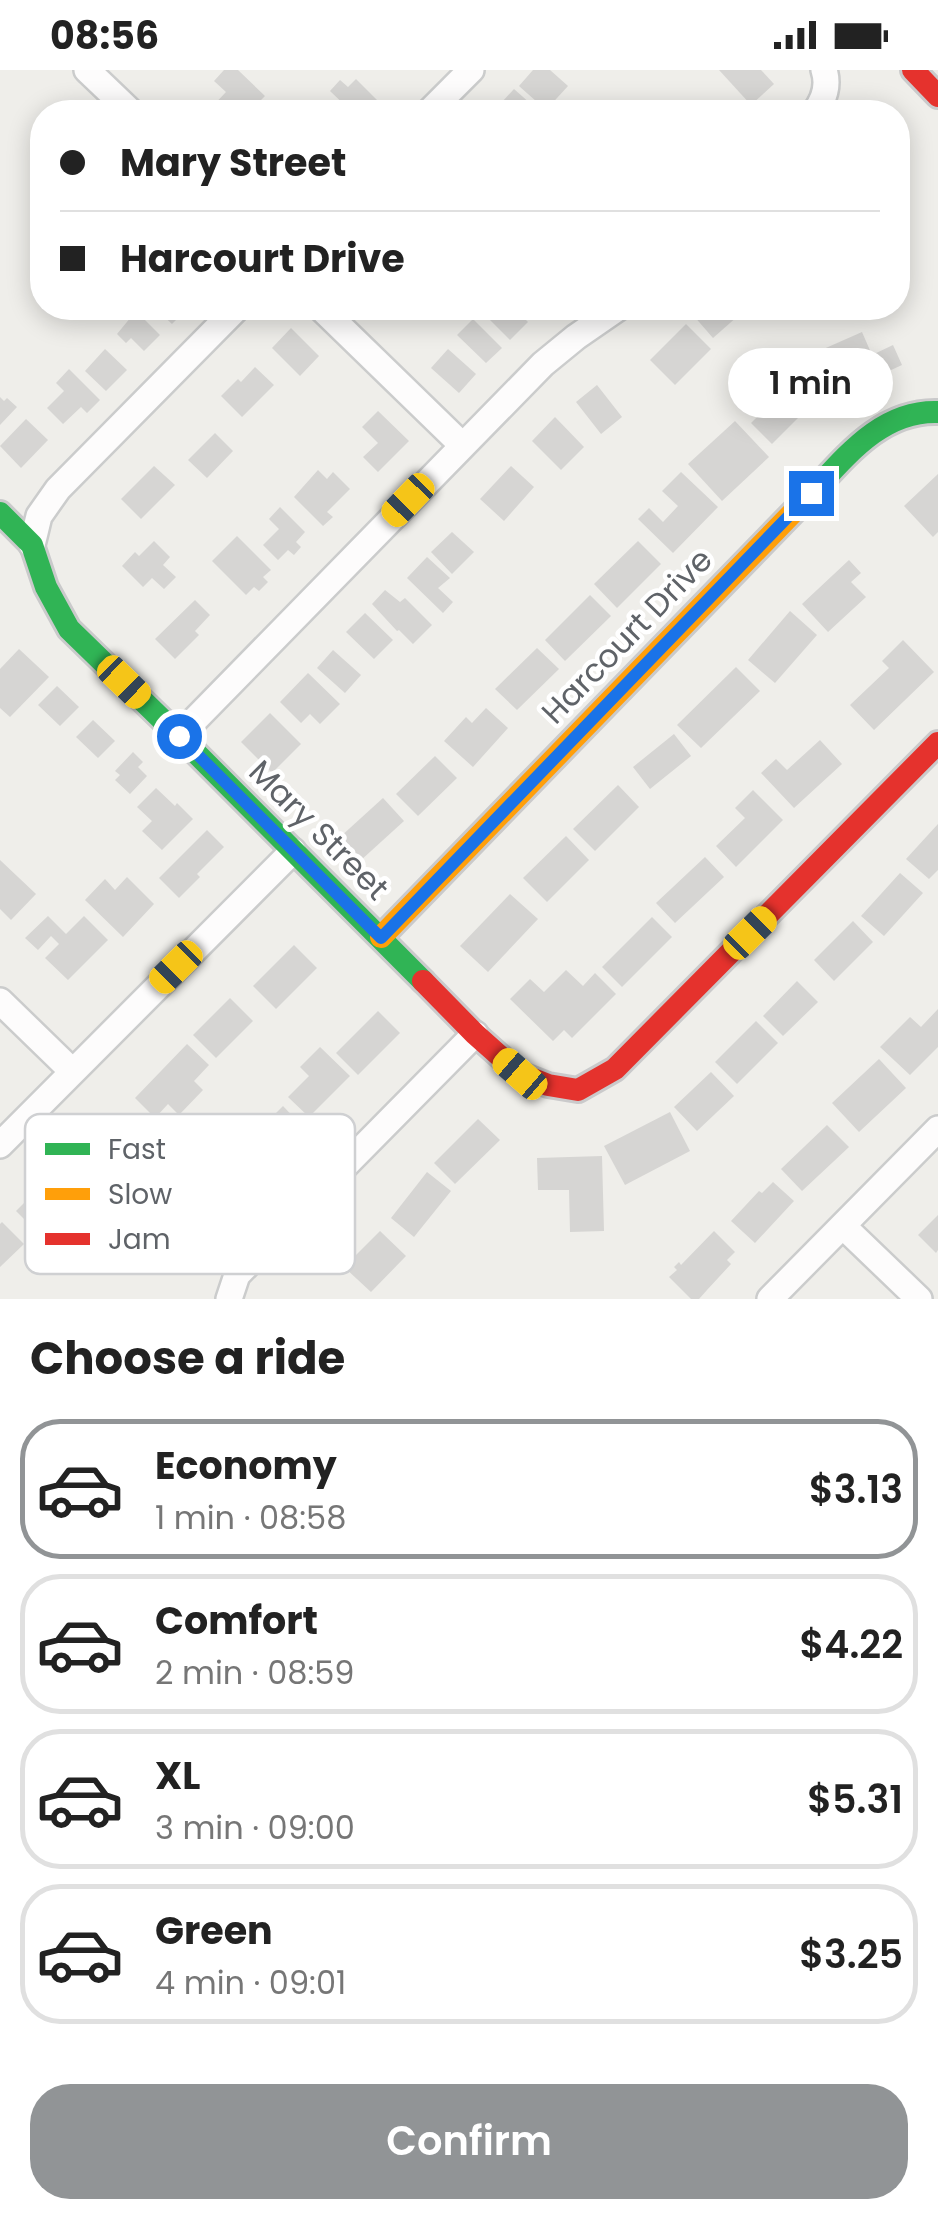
<!DOCTYPE html>
<meta charset="utf-8">
<style>
:root{--surface:#fff;--page:#f6f6f6;--text:#222;--muted:#767676;--line:#e0e0e0;--accent:#919496}
body{margin:0;font-family:Poppins,sans-serif;background:var(--page);color:var(--text);height:100vh;display:flex;flex-direction:column;font-size:38px;white-space:nowrap}
*{box-sizing:border-box;margin:0}
p{font-size:32px;color:var(--muted)}
.icon{flex:none;width:55px;height:55px;fill:none;stroke:currentColor;stroke-width:2;stroke-linecap:round;stroke-linejoin:round}
.map{position:relative;height:1229px;overflow:hidden}
.panel{display:flex;flex-direction:column;background:var(--surface);flex:1}
.panel>*{flex:none}
.guide{position:absolute;left:30px;top:30px;width:880px;height:220px;border-radius:40px;box-shadow:0 5px 25px #0003;display:grid;align-content:center;height:220px;padding:0 30px;background:var(--surface)}
.end{position:absolute;width:45px;height:45px;margin:-22px;border:12px solid #1a73e8;background:#fff;box-shadow:0 0 0 5px #fff}
.from{border-radius:50%}
.bubble{position:absolute;height:70px;border-radius:35px;background:var(--surface);box-shadow:0 5px 25px #0003;font-size:32px;font-weight:600;line-height:70px;text-align:center}
.car{position:absolute;width:30px;height:60px;margin:-30px -15px;border-radius:12px;box-shadow:0 0 8px 2px #0007;background:linear-gradient(#f5c518 24%,#345 0 40%,#f5c518 0 76%,#345 0 86%,#f5c518 0)}
.guide b{display:flex;align-items:center;gap:35px;height:95px;font-size:38px}
.guide b+b{border-top:2px solid var(--line)}
.guide i{width:25px;height:25px;background:var(--text)}
ul{padding:0;list-style:none}
li{display:flex;align-items:center;gap:30px;height:140px;margin:0 20px 15px;padding:0 10px;border:5px solid var(--line);border-radius:40px}
li div{flex:1}
li b{display:block;font-size:38px}
li em{font-style:normal;font-weight:600}
li.current{border-color:var(--accent)}
li>.icon{width:90px;height:90px;stroke-width:1.5}
h2{padding:0 30px;font-size:45px;line-height:120px}
.primary-button{display:flex;gap:20px;margin-top:auto;padding:20px 30px}
.primary-button a{flex:1;height:115px;border-radius:40px;background:var(--accent);color:#fff;font-size:40px;font-weight:600;line-height:115px;text-align:center}
.status{display:flex;justify-content:space-between;align-items:center;height:70px;padding:0 50px;background:var(--surface);direction:ltr}
.status svg{height:28px;fill:currentColor}
.map>svg:first-child{display:block}
</style>
<div class="status"><b>08:56</b><svg viewBox="0 0 49 12"><path d="M0 12V9h3v3zM5 12V6h3v6zM10 12V3h3v9zM15 12V0h3v12zM26 1h20v11H26zM47 4h2v5h-2z"/></svg></div>
<div class="map">
<svg width="938" height="1229" viewBox="0 0 938 1229">
<rect width="100%" height="100%" fill="#efeeea"/>
<g fill="#d6d5d3">
<polygon points="224,0 238,0 265,26 249,42 207,42 226,22 214,11"/>
<polygon points="533,0 550,0 568,16 546,40 519,16"/>
<polygon points="719,0 761,0 774,14 751,35"/>
<polygon points="356,9 381,34 373,42 352,42 330,21 340,10 348,17"/>
<polygon points="514,19 540,42 511,42 501,33"/>
<polygon points="148,238 188,238 172,254 156,239 153,243"/>
<polygon points="498,238 514,238 528,252 510,270 488,248"/>
<polygon points="702,238 747,238 713,268 693,245"/>
<polygon points="136,241 160,265 144,281 131,268 126,273 117,264"/>
<polygon points="473,249 502,278 486,293 457,265"/>
<polygon points="686,254 711,279 675,315 650,290"/>
<polygon points="291,258 319,286 300,306 272,278"/>
<polygon points="862,262 872,285 893,275 902,295 839,324 819,281"/>
<polygon points="105,279 127,300 106,321 85,301"/>
<polygon points="448,279 476,304 459,323 431,298"/>
<polygon points="255,297 274,315 242,347 221,326 238,309 241,312"/>
<polygon points="69,299 100,330 87,343 81,337 63,354 47,338 64,321 56,313"/>
<polygon points="804,313 818,328 772,374 751,353 788,316 794,323"/>
<polygon points="597,315 622,347 601,364 576,332"/>
<polygon points="0,327 4,331 7,328 17,337 0,355"/>
<polygon points="378,341 409,371 378,402 363,387 378,373 362,357"/>
<polygon points="555,347 584,377 561,400 532,371"/>
<polygon points="26,349 48,370 21,398 0,376"/>
<polygon points="735,351 769,387 722,431 688,394"/>
<polygon points="215,363 233,381 207,408 188,390"/>
<polygon points="154,396 175,415 141,449 121,429"/>
<polygon points="511,396 534,417 504,451 480,429"/>
<polygon points="318,400 327,409 333,402 350,419 327,442 333,447 323,456 294,427"/>
<polygon points="681,402 718,437 673,483 638,449 649,438 663,452 678,436 662,421"/>
<polygon points="938,404 938,462 933,467 904,436"/>
<polygon points="280,437 305,462 296,472 301,477 294,485 288,480 278,490 263,475 279,459 269,449"/>
<polygon points="452,462 474,482 452,504 431,482"/>
<polygon points="237,466 271,500 263,507 268,512 259,521 254,517 246,525 212,491"/>
<polygon points="154,471 170,487 163,495 176,507 164,519 152,508 143,517 122,496 135,482 139,486"/>
<polygon points="638,471 661,494 617,538 594,514"/>
<polygon points="427,487 450,508 438,518 453,532 443,543 407,508"/>
<polygon points="849,490 861,503 851,512 866,527 828,562 802,534"/>
<polygon points="385,520 400,532 405,528 432,555 413,574 399,560 397,561 372,534"/>
<polygon points="590,525 611,546 565,591 545,570"/>
<polygon points="195,530 210,545 195,561 199,565 175,589 155,569"/>
<polygon points="790,541 817,565 775,613 748,590"/>
<polygon points="365,543 393,570 374,589 346,562"/>
<polygon points="903,570 934,602 874,660 850,635 889,598 882,591"/>
<polygon points="537,578 559,599 517,640 495,619"/>
<polygon points="19,579 49,607 10,647 0,638 0,599"/>
<polygon points="333,580 361,605 345,623 317,598"/>
<polygon points="736,597 760,621 701,678 677,655"/>
<polygon points="308,603 340,634 320,654 310,644 301,653 280,632"/>
<polygon points="57,616 79,637 60,656 38,635"/>
<polygon points="486,638 508,658 473,697 444,671 466,647 472,653"/>
<polygon points="270,643 301,674 272,703 241,672"/>
<polygon points="93,650 115,671 98,688 76,667"/>
<polygon points="674,664 691,686 650,719 633,697"/>
<polygon points="820,670 842,694 794,738 761,703 776,689 787,700"/>
<polygon points="133,682 143,692 138,697 147,706 130,724 115,710 120,705 115,701"/>
<polygon points="435,686 457,708 418,746 396,724"/>
<polygon points="618,715 639,737 595,781 573,759"/>
<polygon points="156,718 175,736 177,733 193,749 162,780 142,761 152,751 137,737"/>
<polygon points="753,720 783,750 736,797 716,776 745,748 735,738"/>
<polygon points="383,728 404,751 360,791 339,768"/>
<polygon points="938,754 938,800 929,809 906,789"/>
<polygon points="207,760 224,777 197,804 200,807 179,828 159,808"/>
<polygon points="566,766 589,790 547,832 523,808"/>
<polygon points="705,787 724,807 675,853 656,833"/>
<polygon points="0,790 36,824 11,850 0,839"/>
<polygon points="900,803 923,823 884,866 861,846"/>
<polygon points="127,807 154,834 123,867 85,830 105,809 115,820"/>
<polygon points="510,824 538,849 488,902 460,876"/>
<polygon points="48,846 66,864 84,846 108,870 68,910 45,888 59,874 51,866 38,880 25,868"/>
<polygon points="652,847 672,867 622,917 602,897"/>
<polygon points="853,851 873,872 834,911 814,890"/>
<polygon points="294,875 317,898 276,939 253,916"/>
<polygon points="566,900 583,916 595,903 616,924 572,968 564,960 553,971 510,929 530,909 544,922"/>
<polygon points="797,911 818,932 783,966 763,946"/>
<polygon points="230,928 253,951 216,988 193,965"/>
<polygon points="938,939 938,977 910,1005 880,977 910,947 921,957"/>
<polygon points="378,941 400,963 358,1005 336,983"/>
<polygon points="756,951 778,973 737,1014 715,992"/>
<polygon points="187,974 209,995 194,1011 203,1020 179,1045 168,1034 155,1048 135,1028"/>
<polygon points="320,977 350,1006 309,1047 288,1027 309,1006 300,997"/>
<polygon points="879,989 906,1018 859,1062 832,1033"/>
<polygon points="711,1002 734,1026 697,1061 674,1037"/>
<polygon points="283,1036 303,1057 262,1098 241,1078"/>
<polygon points="670,1042 690,1081 625,1115 604,1076"/>
<polygon points="478,1049 500,1070 455,1114 434,1093"/>
<polygon points="827,1055 849,1077 802,1121 781,1099"/>
<polygon points="602,1086 604,1161 570,1162 569,1120 538,1120 537,1088"/>
<polygon points="427,1102 451,1121 414,1167 391,1148"/>
<polygon points="54,1103 77,1126 39,1164 16,1141"/>
<polygon points="773,1112 794,1131 755,1173 731,1151 759,1121 762,1123"/>
<polygon points="938,1145 938,1180 936,1183 918,1165"/>
<polygon points="2,1152 24,1174 0,1197 0,1154"/>
<polygon points="380,1161 406,1186 371,1222 344,1197"/>
<polygon points="714,1161 735,1182 727,1190 731,1194 707,1220 699,1229 691,1229 669,1207 677,1200 674,1197 679,1192 681,1195"/>
</g>
<g fill="none" stroke-linecap="round" stroke-linejoin="round">
<g stroke="#cbcccc" stroke-width="30">
<g id="street">
<polyline points="87,0 131,42"/>
<polyline points="429,42 471,0"/>
<path d="M815 42C824 30 829 15 824 0"/>
<polyline points="321,238 462,375"/>
<polyline points="32,475 39,446 58,419 237,238"/>
<polyline points="179,666 543,294 576,267 618,238"/>
<polyline points="0,931 72,1001"/>
<polyline points="0,1075 293,781"/>
<polyline points="843,1156 919,1229"/>
<polyline points="229,1229 237,1205 475,964"/>
<polyline points="770,1229 938,1059"/>
</g>
</g>
<g stroke="#cacacb" stroke-width="28">
<g id="fast">
<path d="M807 428C844 389 880 340 938 342"/>
<polyline points="0,443 32,475 46,517 69,559 179,666 423,911"/>
</g>
</g>
<g stroke="#cacacb" stroke-width="28">
<polyline id="slow" points="381,867 807,428"/>
</g>
<g stroke="#cacacb" stroke-width="28">
<g id="jam">
<polyline points="913,0 938,26"/>
<polyline points="423,911 475,964 520,1004 548,1015 578,1020 615,999 938,673"/>
</g>
</g>
<use href="#street" stroke="#fdfcfc" stroke-width="25"/>
<use href="#fast" stroke="#30b455" stroke-width="22"/>
<use href="#slow" stroke="#ff9f0a" stroke-width="22"/>
<use href="#jam" stroke="#e5322d" stroke-width="22"/>
</g>
<g fill="none" stroke-linecap="round" stroke-linejoin="round">
<polyline stroke="#1a73e8" stroke-width="12" points="179,666 381,868 811,423"/>
</g>
<g text-anchor="middle" stroke-width="9" stroke-linejoin="round" paint-order="stroke">
<g font-size="32" fill="#5f6368" stroke="#fff">
<text transform="translate(627 566) rotate(-46)" y="11">Harcourt Drive</text>
<text transform="translate(319 760) rotate(45)" y="11">Mary Street</text>
</g>
</g>
<rect x="25" y="1044" width="330" height="160" rx="15" fill="#fff" stroke="#cfd0d2" stroke-width="2.5"/>
<rect x="45" y="1073" width="45" height="12" fill="#30b455"/>
<rect x="45" y="1118" width="45" height="12" fill="#ff9f0a"/>
<rect x="45" y="1163" width="45" height="12" fill="#e5322d"/>
<g font-size="28" fill="#5f6368">
<text x="108" y="1089">Fast</text>
<text x="108" y="1134">Slow</text>
<text x="108" y="1179">Jam</text>
</g>
</svg>
<i class="end from" style="left:179px;top:666px"></i>
<i class="end" style="left:811px;top:423px"></i>
<div class="bubble" style="left:728px;top:278px;width:165px">1 min</div>
<i class="car" style="left:408px;top:430px;rotate:224deg"></i>
<i class="car" style="left:124px;top:612px;rotate:134deg"></i>
<i class="car" style="left:750px;top:863px;rotate:45deg"></i>
<i class="car" style="left:176px;top:897px;rotate:225deg"></i>
<i class="car" style="left:520px;top:1004px;rotate:311deg"></i>
<div class="guide">
<b><i class="from"></i>Mary Street</b>
<b><i></i>Harcourt Drive</b>
</div>
</div>
<section class="panel">
<h2>Choose a ride</h2>
<ul>
<li class="current"><svg class="icon" aria-label="car" viewBox="0 0 24 24"><path d="M5 17H2v-5l4-1 3-4h7l3 4 3 1v5h-3M9 17h6M6 11h13"/><circle cx="7" cy="17" r="2"/><circle cx="17" cy="17" r="2"/></svg><div><b>Economy</b><p>1 min · 08:58</p></div><em>$3.13</em></li>
<li><svg class="icon" aria-label="car" viewBox="0 0 24 24"><path d="M5 17H2v-5l4-1 3-4h7l3 4 3 1v5h-3M9 17h6M6 11h13"/><circle cx="7" cy="17" r="2"/><circle cx="17" cy="17" r="2"/></svg><div><b>Comfort</b><p>2 min · 08:59</p></div><em>$4.22</em></li>
<li><svg class="icon" aria-label="car" viewBox="0 0 24 24"><path d="M5 17H2v-5l4-1 3-4h7l3 4 3 1v5h-3M9 17h6M6 11h13"/><circle cx="7" cy="17" r="2"/><circle cx="17" cy="17" r="2"/></svg><div><b>XL</b><p>3 min · 09:00</p></div><em>$5.31</em></li>
<li><svg class="icon" aria-label="car" viewBox="0 0 24 24"><path d="M5 17H2v-5l4-1 3-4h7l3 4 3 1v5h-3M9 17h6M6 11h13"/><circle cx="7" cy="17" r="2"/><circle cx="17" cy="17" r="2"/></svg><div><b>Green</b><p>4 min · 09:01</p></div><em>$3.25</em></li>
</ul>
<div class="primary-button"><a>Confirm</a></div>
</section>
